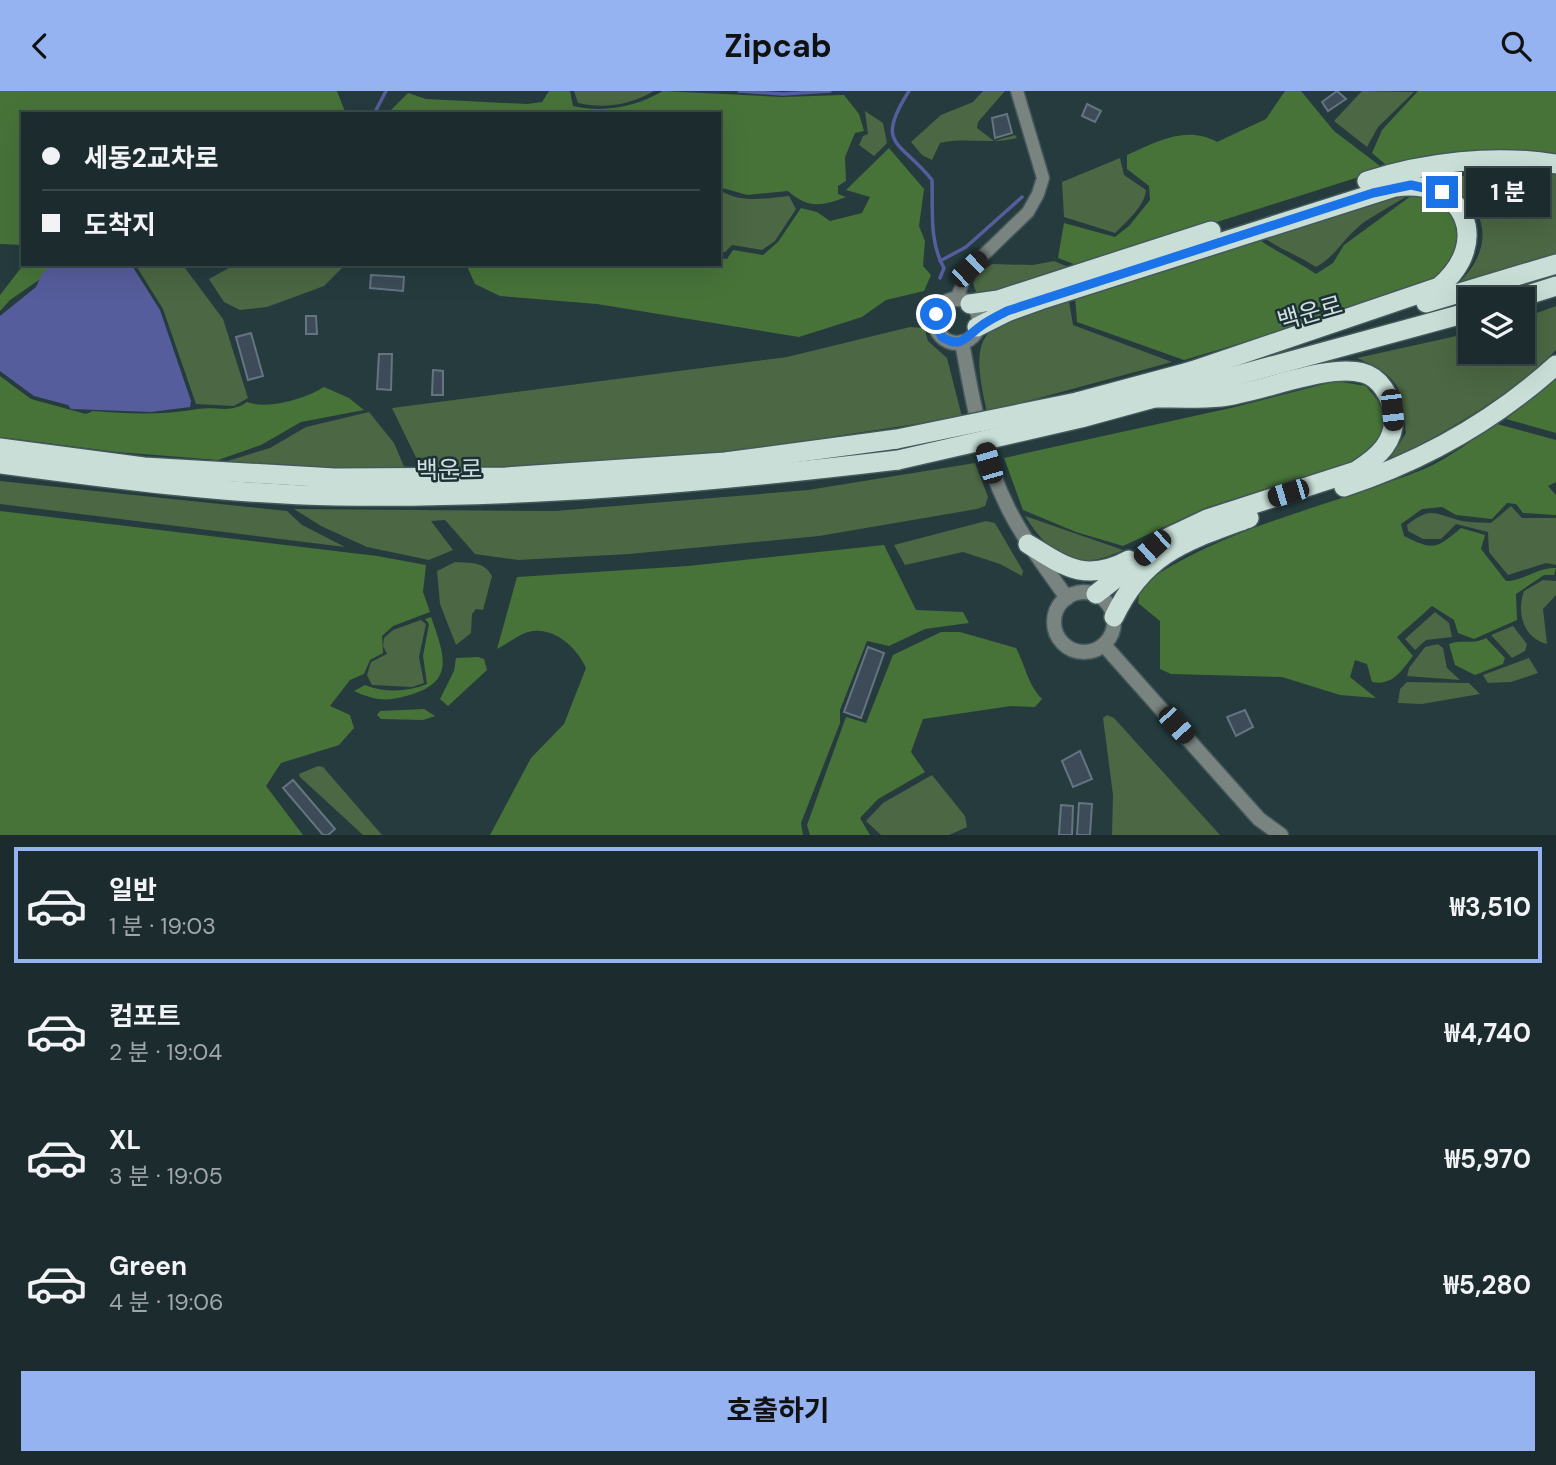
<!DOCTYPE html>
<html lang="ko">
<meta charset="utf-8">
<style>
:root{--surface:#1c2c2e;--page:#253436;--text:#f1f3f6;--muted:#a0a7aa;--line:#3a484a;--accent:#95b2f1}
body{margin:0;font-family:"DM Sans","Noto Sans KR",sans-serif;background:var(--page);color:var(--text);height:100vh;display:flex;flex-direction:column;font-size:26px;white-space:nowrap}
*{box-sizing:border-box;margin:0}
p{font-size:23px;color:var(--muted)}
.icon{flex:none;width:38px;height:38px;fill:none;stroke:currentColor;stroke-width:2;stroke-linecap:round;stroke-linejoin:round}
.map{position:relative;height:744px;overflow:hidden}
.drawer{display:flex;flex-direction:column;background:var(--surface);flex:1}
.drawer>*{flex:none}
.banner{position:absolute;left:21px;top:21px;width:700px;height:154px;border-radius:0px;box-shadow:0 7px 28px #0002,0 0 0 2px var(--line);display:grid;align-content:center;height:154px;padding:0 21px;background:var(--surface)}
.buttons{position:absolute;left:1458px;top:196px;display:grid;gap:14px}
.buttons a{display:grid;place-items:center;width:77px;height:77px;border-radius:0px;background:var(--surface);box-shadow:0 7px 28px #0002,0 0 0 2px var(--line);font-size:35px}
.end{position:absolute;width:32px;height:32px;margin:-16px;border:9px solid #1a73e8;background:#fff;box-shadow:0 0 0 4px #fff}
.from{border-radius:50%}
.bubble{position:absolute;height:49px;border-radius:0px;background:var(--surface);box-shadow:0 7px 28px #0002,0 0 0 2px var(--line);font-size:23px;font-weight:700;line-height:49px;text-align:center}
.car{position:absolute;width:21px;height:42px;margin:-21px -10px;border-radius:9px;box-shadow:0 0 5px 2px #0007;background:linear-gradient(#222 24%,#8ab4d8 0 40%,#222 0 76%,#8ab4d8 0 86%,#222 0)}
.banner b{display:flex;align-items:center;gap:24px;height:66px;font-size:26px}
.banner b+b{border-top:2px solid var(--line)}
.banner i{width:18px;height:18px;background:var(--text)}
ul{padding:12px 0 0;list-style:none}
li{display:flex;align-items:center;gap:21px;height:116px;margin:0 14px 10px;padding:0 7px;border:4px solid transparent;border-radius:0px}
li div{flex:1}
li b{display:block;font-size:26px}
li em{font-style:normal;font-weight:700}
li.current{border-color:var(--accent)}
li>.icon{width:63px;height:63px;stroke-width:1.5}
.primary-button{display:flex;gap:14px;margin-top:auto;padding:14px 21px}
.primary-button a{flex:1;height:80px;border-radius:0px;background:var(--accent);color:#111;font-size:28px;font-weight:700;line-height:80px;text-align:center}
header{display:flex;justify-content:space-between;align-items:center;height:91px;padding:0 21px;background:var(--accent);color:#111;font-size:32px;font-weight:700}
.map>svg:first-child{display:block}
</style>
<header><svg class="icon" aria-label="back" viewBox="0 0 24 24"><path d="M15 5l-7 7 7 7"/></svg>Zipcab<svg class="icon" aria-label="search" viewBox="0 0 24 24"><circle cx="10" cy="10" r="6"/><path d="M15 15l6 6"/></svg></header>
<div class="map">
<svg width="1556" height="744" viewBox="0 0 1556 744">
<rect width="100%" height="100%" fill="#253b3e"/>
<g fill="#4b6743">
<path d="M574 0H654C630 14 604 18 578 12Z"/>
<path d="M983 0H1005L978 31 977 37 994 50 1015 44 1017 47C990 54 966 46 940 52L932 69 922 64 911 51 941 24 973 11Z"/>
<polygon points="1362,0 1414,1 1378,36 1367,56 1334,30"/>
<polygon points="865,20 883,32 887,52 874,65 859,54 863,45 868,43"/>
<path d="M1120 67 1124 84 1146 99C1145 115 1126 131 1115 142L1064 126 1062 91Z"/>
<path d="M1495 81 1556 82V166L1454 196C1480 174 1495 140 1469 111 1461 102 1447 95 1438 88Z"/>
<path d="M720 99C741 113 766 107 789 105L796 118 775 150 762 159 732 154 725 161H719Z"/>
<path d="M1412 102C1398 111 1383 119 1369 128 1347 141 1337 165 1316 176 1298 164 1278 158 1262 145L1389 103Z"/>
<polygon points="1054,170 1071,177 985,205 976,201 973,192 977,183 992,173 1033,174"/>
<polygon points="135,173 182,173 223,228 248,307 234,315 196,313 163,218"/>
<polygon points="236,173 322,173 343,176 324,195 267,216 240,219 224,211 209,188"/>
<path d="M1069 210 1073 234 1172 271 987 321C965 229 990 235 1069 210Z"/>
<path d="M1556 215V259C1507 307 1449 339 1388 370L1406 342C1401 296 1402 287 1357 267L1470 242V261H1522L1523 227Z"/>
<polygon points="910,236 924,237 928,250 947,267 962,326 731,361 506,376 421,377 392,317 787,266"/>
<polygon points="369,321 394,352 406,380 224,371 270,357 306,336"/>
<polygon points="975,372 988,406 985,415 977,418 819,445 629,463 518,469 475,463 445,429 431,430 453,459 429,469 367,456 321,435 294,418 555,420 808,399"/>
<polygon points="0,390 287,420 302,434 345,456 0,413"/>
<path d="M1511 415 1522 427H1556V474L1546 472 1508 484 1489 461 1488 441 1456 433 1441 448H1423L1408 440 1407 434C1431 416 1432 422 1458 429 1468 432 1481 431 1491 432Z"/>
<path d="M1025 425 1123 459C1077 482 1050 465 1025 425Z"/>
<polygon points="986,430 995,432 1023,480 1022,485 1000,473 963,461 905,474 894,454"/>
<path d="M455 471C470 472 484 470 492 485L483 519 476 518 472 523 471 542 456 554 440 513 437 480Z"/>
<path d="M1543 489 1556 490V504L1543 518 1547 553C1524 547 1516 523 1524 500Z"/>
<polygon points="1435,521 1449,532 1452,546 1426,549 1415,559 1405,548"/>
<polygon points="421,529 426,533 419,566 424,592 412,596 372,594 367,584 371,571 387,563 383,555 384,547 393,539"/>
<polygon points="1513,535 1527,553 1525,560 1512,567 1491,544"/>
<polygon points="1438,553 1443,557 1447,577 1460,589 1407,585 1409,577 1425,556"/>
<polygon points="1529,567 1538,582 1511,591 1488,592 1483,584"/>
<polygon points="1407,591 1469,592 1480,603 1422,613 1398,612 1400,598"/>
<polygon points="1107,624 1114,627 1220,744 1112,744 1113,704 1103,627"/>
<polygon points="318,675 323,676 382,744 363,744 300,686 299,683"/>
<polygon points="932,684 965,725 967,736 949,744 881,744 866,730 883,712"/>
</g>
<g fill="#477339">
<polygon points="0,0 337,0 346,23 23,23 23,154 0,153"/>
<path d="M549 0H570L573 15C605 22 635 16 663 0L782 6 844 4 859 23 864 40 855 42 845 66 846 90 838 95V103L846 106C822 115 808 118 788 100L747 104 719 96V23H387L408 2 426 8 527 13 542 11Z"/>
<path d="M1285 0H1301L1334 40 1384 78 1079 175 1058 167 1064 132 1115 146 1129 135 1150 109 1149 95 1127 78V64C1156 51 1187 34 1217 51L1266 28Z"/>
<polygon points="1418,0 1556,0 1556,67 1391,78 1372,62 1382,39"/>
<polygon points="889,57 924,98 919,135 925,150 923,175 931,184 924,200 886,209 862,226 799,246 597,213 500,205 475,193 466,173 719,173 719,167 727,168 733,159 763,164 778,151 801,117 817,121 830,130 862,122 870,106 846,99"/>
<path d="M1415 102C1452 116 1474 139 1449 178 1443 186 1430 192 1422 198L1184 269 1077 231 1075 206 1257 147C1276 161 1296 169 1316 183L1333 172 1344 154Z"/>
<polygon points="24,173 62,173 10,209 0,220 0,204"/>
<path d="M0 285 31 308 86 323 93 320C130 323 163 324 198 318 217 315 230 323 247 311 268 319 304 308 324 296L349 307 364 319 301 331 261 354 218 369 117 361 0 346Z"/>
<polygon points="1556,286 1556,342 1506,328"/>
<path d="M1336 290 1366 295C1371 302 1381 311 1383 319 1390 342 1370 358 1354 370L1205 417 1123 455 1076 441 1023 419 1004 367 1235 316Z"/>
<path d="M1497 333 1556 349V391L1548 395 1556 404V424L1523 422 1516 413 1507 412 1492 428 1456 424 1442 416 1422 418 1401 433 1404 445C1434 460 1436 458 1461 437L1485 444 1481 458 1506 490C1524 490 1538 476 1556 477L1554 484H1544L1516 503 1517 529 1474 548 1458 542 1454 529 1432 515 1397 546 1413 565C1401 580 1393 595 1372 591L1367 573 1355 569 1350 586 1376 607 1340 604 1282 586 1171 583 1160 578V530L1138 512 1140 495C1224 435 1329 416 1424 378 1450 367 1474 347 1497 333Z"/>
<polygon points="0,420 377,465 426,474 423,501 430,521 393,535 382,545 383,562 370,569 364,583 350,589 330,615 350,624 354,637 339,654 281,672 266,695 303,744 0,744"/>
<path d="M884 454 916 519 963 521 969 532 925 538 889 555 867 550 840 619V632L801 732 803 744H490L531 667 564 633 586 577C578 559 557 537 533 540 522 541 507 553 497 558L517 486 688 475Z"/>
<path d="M431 526C445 566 456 592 406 605 385 611 374 609 354 600L365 594C385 602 408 601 427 593L423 565 429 533 425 528Z"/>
<path d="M941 541H960L1016 557C1026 576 1027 592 1042 608L1035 616 1011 615 923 628 911 661 925 681 878 708 860 727 870 744H810L807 734 846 626 866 632 893 564Z"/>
<path d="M1486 547 1505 567 1503 573 1475 584 1455 574 1449 553C1462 548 1473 554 1486 547Z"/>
<polygon points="478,566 484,568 487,579 448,615 440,608 454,580 456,567"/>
<polygon points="424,618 435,625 423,629 381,628 377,624 380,620"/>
</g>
<polygon fill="#565d9c" points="54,173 131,173 160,219 191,310 190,316 151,321 71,318 68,314 34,305 0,280 0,225 36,196 43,181"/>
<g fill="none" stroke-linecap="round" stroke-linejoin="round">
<g stroke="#565d9c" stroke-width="3.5">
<polyline points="739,0 783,3 830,0"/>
<path d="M909 0C874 55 900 49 932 89 933 119 929 151 944 177L940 187"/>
<polyline points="374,23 386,0"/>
<polyline points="940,170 966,156 1022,106"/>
</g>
</g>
<g fill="#3c4b57" stroke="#647481" stroke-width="2">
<polygon points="1337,0 1346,8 1328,20 1322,11"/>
<polygon points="1087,13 1101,20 1095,31 1082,25"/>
<polygon points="1007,23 1012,42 995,47 992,27"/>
<polygon points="371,184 404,186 403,200 370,197"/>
<polygon points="306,225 316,225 317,243 306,243"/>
<polygon points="251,242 263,285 248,289 236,246"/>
<polygon points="379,263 392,263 391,299 377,298"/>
<polygon points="433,279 443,280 443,304 432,304"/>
<polygon points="868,556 884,562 861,627 844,621"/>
<polygon points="1245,619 1253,636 1236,645 1227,626"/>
<polygon points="1080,660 1092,688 1073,696 1062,670"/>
<polygon points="293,689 335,738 328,744 323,744 283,697"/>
<polygon points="1079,712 1092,713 1090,744 1077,744"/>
<polygon points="1061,714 1073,715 1072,744 1059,744"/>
</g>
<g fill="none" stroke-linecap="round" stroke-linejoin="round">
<g stroke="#44595b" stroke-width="15">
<polyline id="minor" points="956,208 969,178 1028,121 1038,103 1043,87 1017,0"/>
</g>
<g stroke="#44595b" stroke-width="17">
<g id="tertiary">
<circle cx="957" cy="230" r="22"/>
<path d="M962 251C972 307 982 365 1008 417 1024 449 1046 477 1067 507"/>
<circle cx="1084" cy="531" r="30"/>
<polyline points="1104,554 1259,728 1281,744"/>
</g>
</g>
<g stroke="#44595b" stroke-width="22">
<g id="trunk">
<path d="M1367 90C1425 71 1495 63 1556 73"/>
<polyline points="1515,208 1556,195"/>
<polyline points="1426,212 1556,173"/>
<polyline points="970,213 998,209 1211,140"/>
<path d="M977 236 1007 221 1040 209 1395 96C1464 86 1493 151 1439 196L1186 282"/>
<polyline points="1077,311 1196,279"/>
<polyline points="1081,327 1470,221"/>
<polyline points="0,357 144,376 335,387 506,386 725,371 897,348"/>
<path d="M0 373C112 388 224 403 337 405 525 408 712 391 898 369"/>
<path d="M1344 396C1423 370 1494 330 1556 274"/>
<path d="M1028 453C1065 476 1086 492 1129 469"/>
<path d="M1096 503 1169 446 1207 428 1356 380C1378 366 1397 350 1393 322 1391 306 1380 286 1363 282 1327 272 1260 302 1221 306 1200 308 1178 307 1157 307"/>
<path d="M1114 526C1144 462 1186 450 1249 427"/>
</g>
</g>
<use href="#minor" stroke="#798380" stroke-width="12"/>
<use href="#tertiary" stroke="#798380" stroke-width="14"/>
<use href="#trunk" stroke="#c8ded6" stroke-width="19"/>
<g stroke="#44595b" stroke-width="22" stroke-linecap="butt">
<g id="trunk-bridge">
<polyline points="897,348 1077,311"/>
<polyline points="898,369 1081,327"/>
</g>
</g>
<use href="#trunk-bridge" stroke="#c8ded6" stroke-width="19"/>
</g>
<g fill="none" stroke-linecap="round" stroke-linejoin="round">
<path stroke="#1a73e8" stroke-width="9" d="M936 223V234L942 246C962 259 967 244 981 235 989 229 998 225 1007 220L1373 102 1411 94 1442 101"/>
</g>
<g text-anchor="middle" stroke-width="5" stroke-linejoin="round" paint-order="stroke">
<g font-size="24" fill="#d2dfe1" stroke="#1b3134">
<text transform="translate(1310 222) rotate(-16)" y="8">백운로</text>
<text transform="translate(449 379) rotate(-1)" y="8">백운로</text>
</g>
</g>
</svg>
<div class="buttons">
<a><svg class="icon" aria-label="layers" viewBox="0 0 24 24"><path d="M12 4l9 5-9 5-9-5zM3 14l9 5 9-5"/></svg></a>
</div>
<i class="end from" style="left:936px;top:223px"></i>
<i class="end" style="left:1442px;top:101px"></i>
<div class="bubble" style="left:1466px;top:77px;width:84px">1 분</div>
<i class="car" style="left:969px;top:178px;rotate:46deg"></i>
<i class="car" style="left:1392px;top:319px;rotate:174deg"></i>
<i class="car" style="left:989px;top:372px;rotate:344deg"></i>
<i class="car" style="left:1288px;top:402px;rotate:253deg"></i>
<i class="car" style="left:1152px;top:457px;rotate:228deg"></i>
<i class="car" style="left:1176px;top:634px;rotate:138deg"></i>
<div class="banner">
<b><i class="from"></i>세동2교차로</b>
<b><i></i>도착지</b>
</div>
</div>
<section class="drawer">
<ul>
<li class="current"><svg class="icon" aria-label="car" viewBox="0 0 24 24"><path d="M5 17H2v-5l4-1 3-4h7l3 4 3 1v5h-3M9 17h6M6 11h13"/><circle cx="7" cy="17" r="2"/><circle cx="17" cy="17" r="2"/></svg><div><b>일반</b><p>1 분 · 19:03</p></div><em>₩3,510</em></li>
<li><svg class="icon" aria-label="car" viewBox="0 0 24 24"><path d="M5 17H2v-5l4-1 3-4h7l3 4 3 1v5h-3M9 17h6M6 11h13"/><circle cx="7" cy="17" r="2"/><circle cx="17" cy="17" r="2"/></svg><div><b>컴포트</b><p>2 분 · 19:04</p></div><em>₩4,740</em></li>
<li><svg class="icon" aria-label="car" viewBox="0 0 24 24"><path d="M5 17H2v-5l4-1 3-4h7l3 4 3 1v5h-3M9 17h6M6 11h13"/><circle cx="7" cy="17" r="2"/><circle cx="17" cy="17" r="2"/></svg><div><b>XL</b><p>3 분 · 19:05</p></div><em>₩5,970</em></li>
<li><svg class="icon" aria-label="car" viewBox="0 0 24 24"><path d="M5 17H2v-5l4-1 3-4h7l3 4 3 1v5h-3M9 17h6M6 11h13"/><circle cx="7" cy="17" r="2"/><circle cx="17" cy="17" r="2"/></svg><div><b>Green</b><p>4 분 · 19:06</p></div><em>₩5,280</em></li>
</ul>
<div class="primary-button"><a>호출하기</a></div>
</section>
